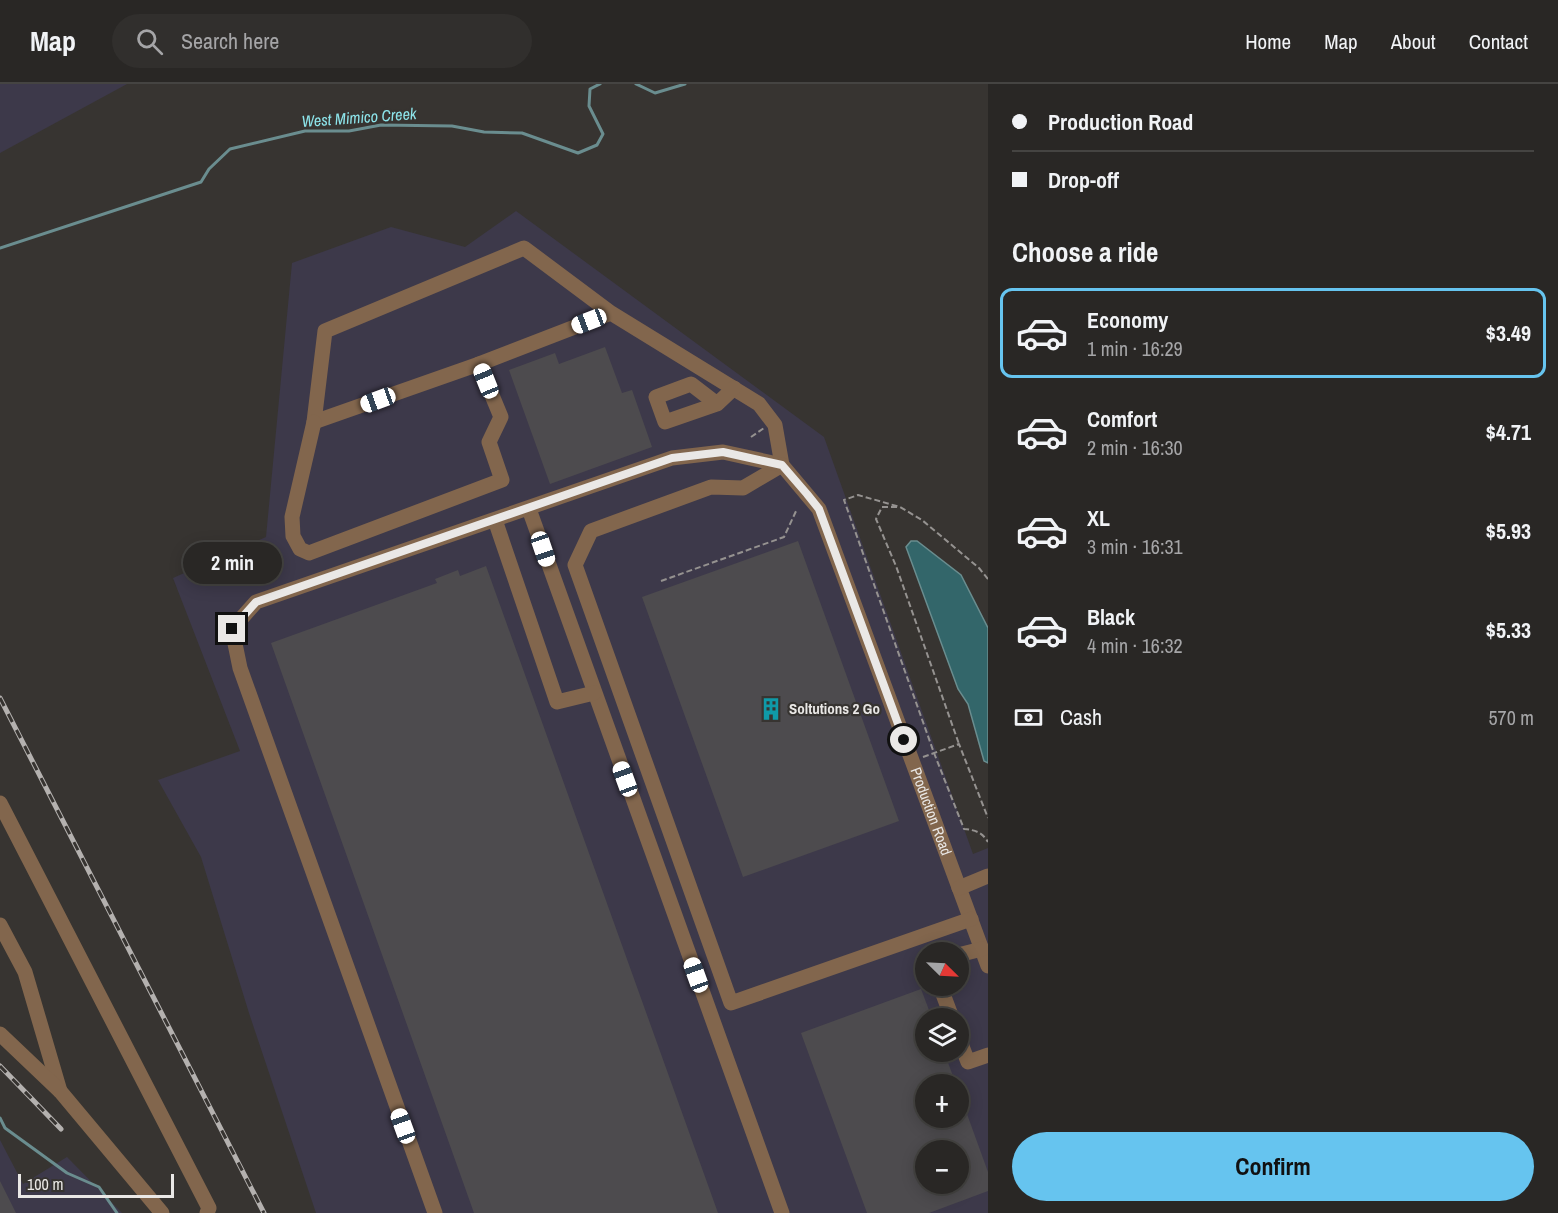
<!DOCTYPE html>
<meta charset="utf-8">
<style>
:root{--surface:#292725;--page:#312f2d;--text:#f1f3f6;--muted:#a5a5a7;--line:#454442;--accent:#66c4ef}
body{margin:0;font-family:"Archivo Narrow",sans-serif;background:var(--page);color:var(--text);height:100vh;display:flex;flex-direction:column;font-size:22px;white-space:nowrap}
*{box-sizing:border-box;margin:0}
p{font-size:20px;color:var(--muted)}
.icon{flex:none;width:33px;height:33px;fill:none;stroke:currentColor;stroke-width:2;stroke-linecap:round;stroke-linejoin:round}
.map{position:relative;flex:1;overflow:hidden}
.panel{display:flex;flex-direction:column;background:var(--surface);width:570px}
.panel>*{flex:none}
.banner{display:grid;align-content:center;height:132px;padding:0 24px;background:var(--surface)}
.needle{width:39px;rotate:114deg}
.controls{position:absolute;left:915px;top:858px;display:grid;gap:12px}
.controls a{display:grid;place-items:center;width:54px;height:54px;border-radius:50%;background:var(--surface);box-shadow:0 3px 15px #0003,0 0 0 2px var(--line);font-size:30px}
.scale{position:absolute;left:18px;bottom:15px;width:156px;box-sizing:border-box;padding-left:6px;border:3px solid #eae8e6;border-top:0;font-size:16px;line-height:21px;white-space:nowrap;color:#eae8e6;-webkit-text-stroke:4px #373431;paint-order:stroke}
.end{position:absolute;width:27px;height:27px;margin:-14px;border:8px solid #eae8e6;background:#111;box-shadow:0 0 0 3px #111}
.from{border-radius:50%}
.bubble{position:absolute;height:42px;border-radius:21px;background:var(--surface);box-shadow:0 3px 15px #0003,0 0 0 2px var(--line);font-size:20px;font-weight:800;line-height:42px;text-align:center}
.car{position:absolute;width:18px;height:36px;margin:-18px -9px;border-radius:8px;box-shadow:0 0 4px 2px #0007;background:linear-gradient(#fff 24%,#345 0 40%,#fff 0 76%,#345 0 86%,#fff 0)}
.banner b{display:flex;align-items:center;gap:21px;height:57px;font-size:22px}
.banner b+b{border-top:2px solid var(--line)}
.banner i{width:15px;height:15px;background:var(--text)}
ul{padding:0;list-style:none}
li{display:flex;align-items:center;gap:18px;height:90px;margin:0 12px 9px;padding:0 12px;border:3px solid transparent;border-radius:12px}
li div{flex:1}
li b{display:block;font-size:22px}
li em{font-style:normal;font-weight:800}
li.on{border-color:var(--accent)}
li>.icon{width:54px;height:54px;stroke-width:1.5}
h2{padding:0 24px;font-size:27px;line-height:72px}
.pay{display:flex;align-items:center;gap:15px;height:66px;padding:0 24px;font-size:22px}
.pay p{margin-inline-start:auto}
.action{display:flex;gap:12px;margin-top:auto;padding:12px 24px}
.action a{flex:1;height:69px;border-radius:36px;background:var(--accent);color:#111;font-size:24px;font-weight:800;line-height:69px;text-align:center}
header{display:flex;align-items:center;gap:36px;box-sizing:border-box;height:84px;padding:0 30px;background:var(--surface);border-bottom:2px solid var(--line)}
header strong{font-size:28px}
nav{display:flex;gap:33px;margin-inline-start:auto;font-size:21px}
.search{width:420px;height:54px;background:var(--page);display:flex;align-items:center;gap:15px;box-sizing:border-box;padding:0 21px;border-radius:33px;color:var(--muted);font-size:22px}
main{display:flex;flex:1;min-height:0}
.map>svg:first-child{display:block}
</style>
<header>
<strong>Map</strong>
<div class="search"><svg class="icon" aria-label="search" viewBox="0 0 24 24"><circle cx="10" cy="10" r="6"/><path d="M15 15l6 6"/></svg>Search here</div>
<nav><a>Home</a><a>Map</a><a>About</a><a>Contact</a></nav>
</header>
<main>
<div class="map">
<svg width="988" height="1129" viewBox="0 0 988 1129">
<rect width="100%" height="100%" fill="#373431"/>
<g fill="#3d394a" fill-rule="evenodd">
<polygon points="0,0 127,0 0,69"/>
<path d="M516 127 824 353 973 770 988 764V1129H316L249 929 201 773 158 696 240 667 173 494 266 453 292 179 391 143 465 163ZM926 868H958V902H926ZM926 934H958V968H926ZM926 1000H958V1034H926ZM926 1066H958V1100H926Z"/>
<polygon points="0,1056 23,1100 67,1073 122,1129 0,1129"/>
</g>
<polygon fill="#33666a" stroke="#6a8d8f" stroke-width="1.5" points="911,457 917,457 961,491 988,544 988,679 984,677 968,620 958,605 906,463"/>
<g fill="none" stroke-linecap="round" stroke-linejoin="round">
<g stroke="#6a8d8f" stroke-width="3">
<polyline points="636,0 655,9 685,0"/>
<polyline points="0,164 201,98 209,85 230,65 305,47 349,47 381,41 452,42 484,48 522,49 578,69 597,61 603,50 589,22 590,5 600,0"/>
<polyline points="0,1034 5,1044 67,1089 99,1103 117,1129"/>
</g>
</g>
<g fill="#4d4b4e" fill-rule="evenodd">
<polygon points="605,263 622,309 632,306 652,363 550,400 509,286 555,269 559,280"/>
<polygon points="798,457 899,737 743,793 642,513"/>
<polygon points="486,482 718,1129 474,1129 271,559 437,499 435,495 458,486 460,492"/>
<path d="M921 905 932 934H926V968H944L956 1000H926V1034H958L959 1008 988 1088V1107L929 1129H867L801 949ZM926 1066H958V1100H926Z"/>
<polygon points="0,1097 16,1129 0,1129"/>
</g>
<g fill="none" stroke-linecap="round" stroke-linejoin="round">
<g stroke="#959290" stroke-width="2" stroke-dasharray="6 3" stroke-linecap="butt">
<polyline points="751,353 764,344"/>
<polyline points="897,423 882,423 876,435 896,482 959,660"/>
<path d="M988 495 979 484 922 436 900 423 858 411 844 416 934 669 964 745C975 746 982 748 988 758"/>
<polyline points="661,497 784,453 797,425"/>
<polyline points="923,673 959,660 988,734"/>
</g>
<g stroke="#82664d" stroke-width="15">
<path id="s1" d="M611 229 479 280 314 338 325 247 524 164 611 229 759 320 775 341 782 381 819 425 988 882"/>
<polyline points="717,320 665,338 656,313 691,300 717,320 734,304"/>
<polyline points="314,338 292,433 293,452 300,465 309,469 502,396 489,358 501,333 479,280"/>
<polyline points="782,381 743,404 711,403 591,447 575,481 731,919 971,835"/>
<polyline points="529,425 782,1129"/>
<polyline points="495,436 557,618 594,609"/>
<polyline points="0,719 209,1124 207,1129"/>
<polyline points="959,804 988,792"/>
<polyline points="0,841 25,888 60,1007"/>
<polyline points="958,871 982,865"/>
<polyline points="940,902 952,934"/>
<polyline points="0,950 60,1007 162,1129"/>
<polyline points="958,952 968,978 988,971"/>
<polyline points="435,1129 240,584 232,545 256,518 672,374 723,368 782,381"/>
</g>
<g stroke="#b4b1af" stroke-width="5">
<g id="rail">
<polyline points="0,614 264,1129"/>
<polyline points="0,982 61,1045"/>
</g>
</g>
<use href="#rail" stroke="#373431" stroke-width="3" stroke-dasharray="9" stroke-linecap="butt"/>
</g>
<g fill="none" stroke-linecap="round" stroke-linejoin="round">
<polyline stroke="#eae8e6" stroke-width="8" points="232,545 256,518 672,374 723,368 782,381 807,410 819,425 904,656"/>
</g>
<defs>
<g id="building-bare" transform="scale(1.8)"><path d="M-4-6H4V6H1V3H-1V6H-4ZM-2.5-4.3h1.7v1.8h-1.7ZM.8-4.3h1.7v1.8H.8ZM-2.5-1h1.7V.8h-1.7ZM.8-1h1.7V.8H.8Z" fill="#0f9aa8" stroke="#373431" stroke-width="2.5" paint-order="stroke"/></g>
</defs>
<g fill-rule="evenodd">
<use href="#building-bare" x="771" y="625"/>
</g>
<g text-anchor="middle" stroke-width="4.5" stroke-linejoin="round" paint-order="stroke">
<g font-size="15" font-weight="bold" fill="#eae8e6" stroke="#373431" text-anchor="start">
<text x="789" y="630">Soltutions 2 Go</text>
</g>
<g font-size="15" fill="#eae8e6" stroke="#373431">
<text dy="5" stroke="none"><textPath href="#s1" startOffset="1353">Production Road</textPath></text>
</g>
<g font-size="16" font-style="italic" fill="#8de5eb" stroke="#373431">
<text transform="translate(359 33) rotate(-4)" y="6">West Mimico Creek</text>
</g>
</g>
</svg>
<div class="controls">
<a><svg class="needle" viewBox="-14 -14 28 28"><path d="M0-13l5 13h-10z" fill="#e53935"/><path d="M0 13l5-13h-10z" fill="#a5a5a7"/></svg></a>
<a><svg class="icon" aria-label="layers" viewBox="0 0 24 24"><path d="M12 4l9 5-9 5-9-5zM3 14l9 5 9-5"/></svg></a>
<a>+</a>
<a>−</a>
</div>
<div class="scale">100 m</div>
<i class="end from" style="left:904px;top:656px"></i>
<i class="end" style="left:232px;top:545px"></i>
<div class="bubble" style="left:183px;top:458px;width:99px">2 min</div>
<i class="car" style="left:589px;top:237px;rotate:249deg"></i>
<i class="car" style="left:486px;top:297px;rotate:338deg"></i>
<i class="car" style="left:378px;top:316px;rotate:250deg"></i>
<i class="car" style="left:543px;top:465px;rotate:161deg"></i>
<i class="car" style="left:625px;top:695px;rotate:340deg"></i>
<i class="car" style="left:696px;top:891px;rotate:340deg"></i>
<i class="car" style="left:403px;top:1042px;rotate:340deg"></i>
</div>
<section class="panel">
<div class="banner">
<b><i class="from"></i>Production Road</b>
<b><i></i>Drop-off</b>
</div>
<h2>Choose a ride</h2>
<ul>
<li class="on"><svg class="icon" aria-label="car" viewBox="0 0 24 24"><path d="M5 17H2v-5l4-1 3-4h7l3 4 3 1v5h-3M9 17h6M6 11h13"/><circle cx="7" cy="17" r="2"/><circle cx="17" cy="17" r="2"/></svg><div><b>Economy</b><p>1 min · 16:29</p></div><em>$3.49</em></li>
<li><svg class="icon" aria-label="car" viewBox="0 0 24 24"><path d="M5 17H2v-5l4-1 3-4h7l3 4 3 1v5h-3M9 17h6M6 11h13"/><circle cx="7" cy="17" r="2"/><circle cx="17" cy="17" r="2"/></svg><div><b>Comfort</b><p>2 min · 16:30</p></div><em>$4.71</em></li>
<li><svg class="icon" aria-label="car" viewBox="0 0 24 24"><path d="M5 17H2v-5l4-1 3-4h7l3 4 3 1v5h-3M9 17h6M6 11h13"/><circle cx="7" cy="17" r="2"/><circle cx="17" cy="17" r="2"/></svg><div><b>XL</b><p>3 min · 16:31</p></div><em>$5.93</em></li>
<li><svg class="icon" aria-label="car" viewBox="0 0 24 24"><path d="M5 17H2v-5l4-1 3-4h7l3 4 3 1v5h-3M9 17h6M6 11h13"/><circle cx="7" cy="17" r="2"/><circle cx="17" cy="17" r="2"/></svg><div><b>Black</b><p>4 min · 16:32</p></div><em>$5.33</em></li>
</ul>
<div class="pay"><svg class="icon" aria-label="cash" viewBox="0 0 24 24"><path d="M3 7h18v10H3z"/><circle cx="12" cy="12" r="2"/></svg>Cash<p>570 m</p></div>
<div class="action"><a>Confirm</a></div>
</section>
</main>
